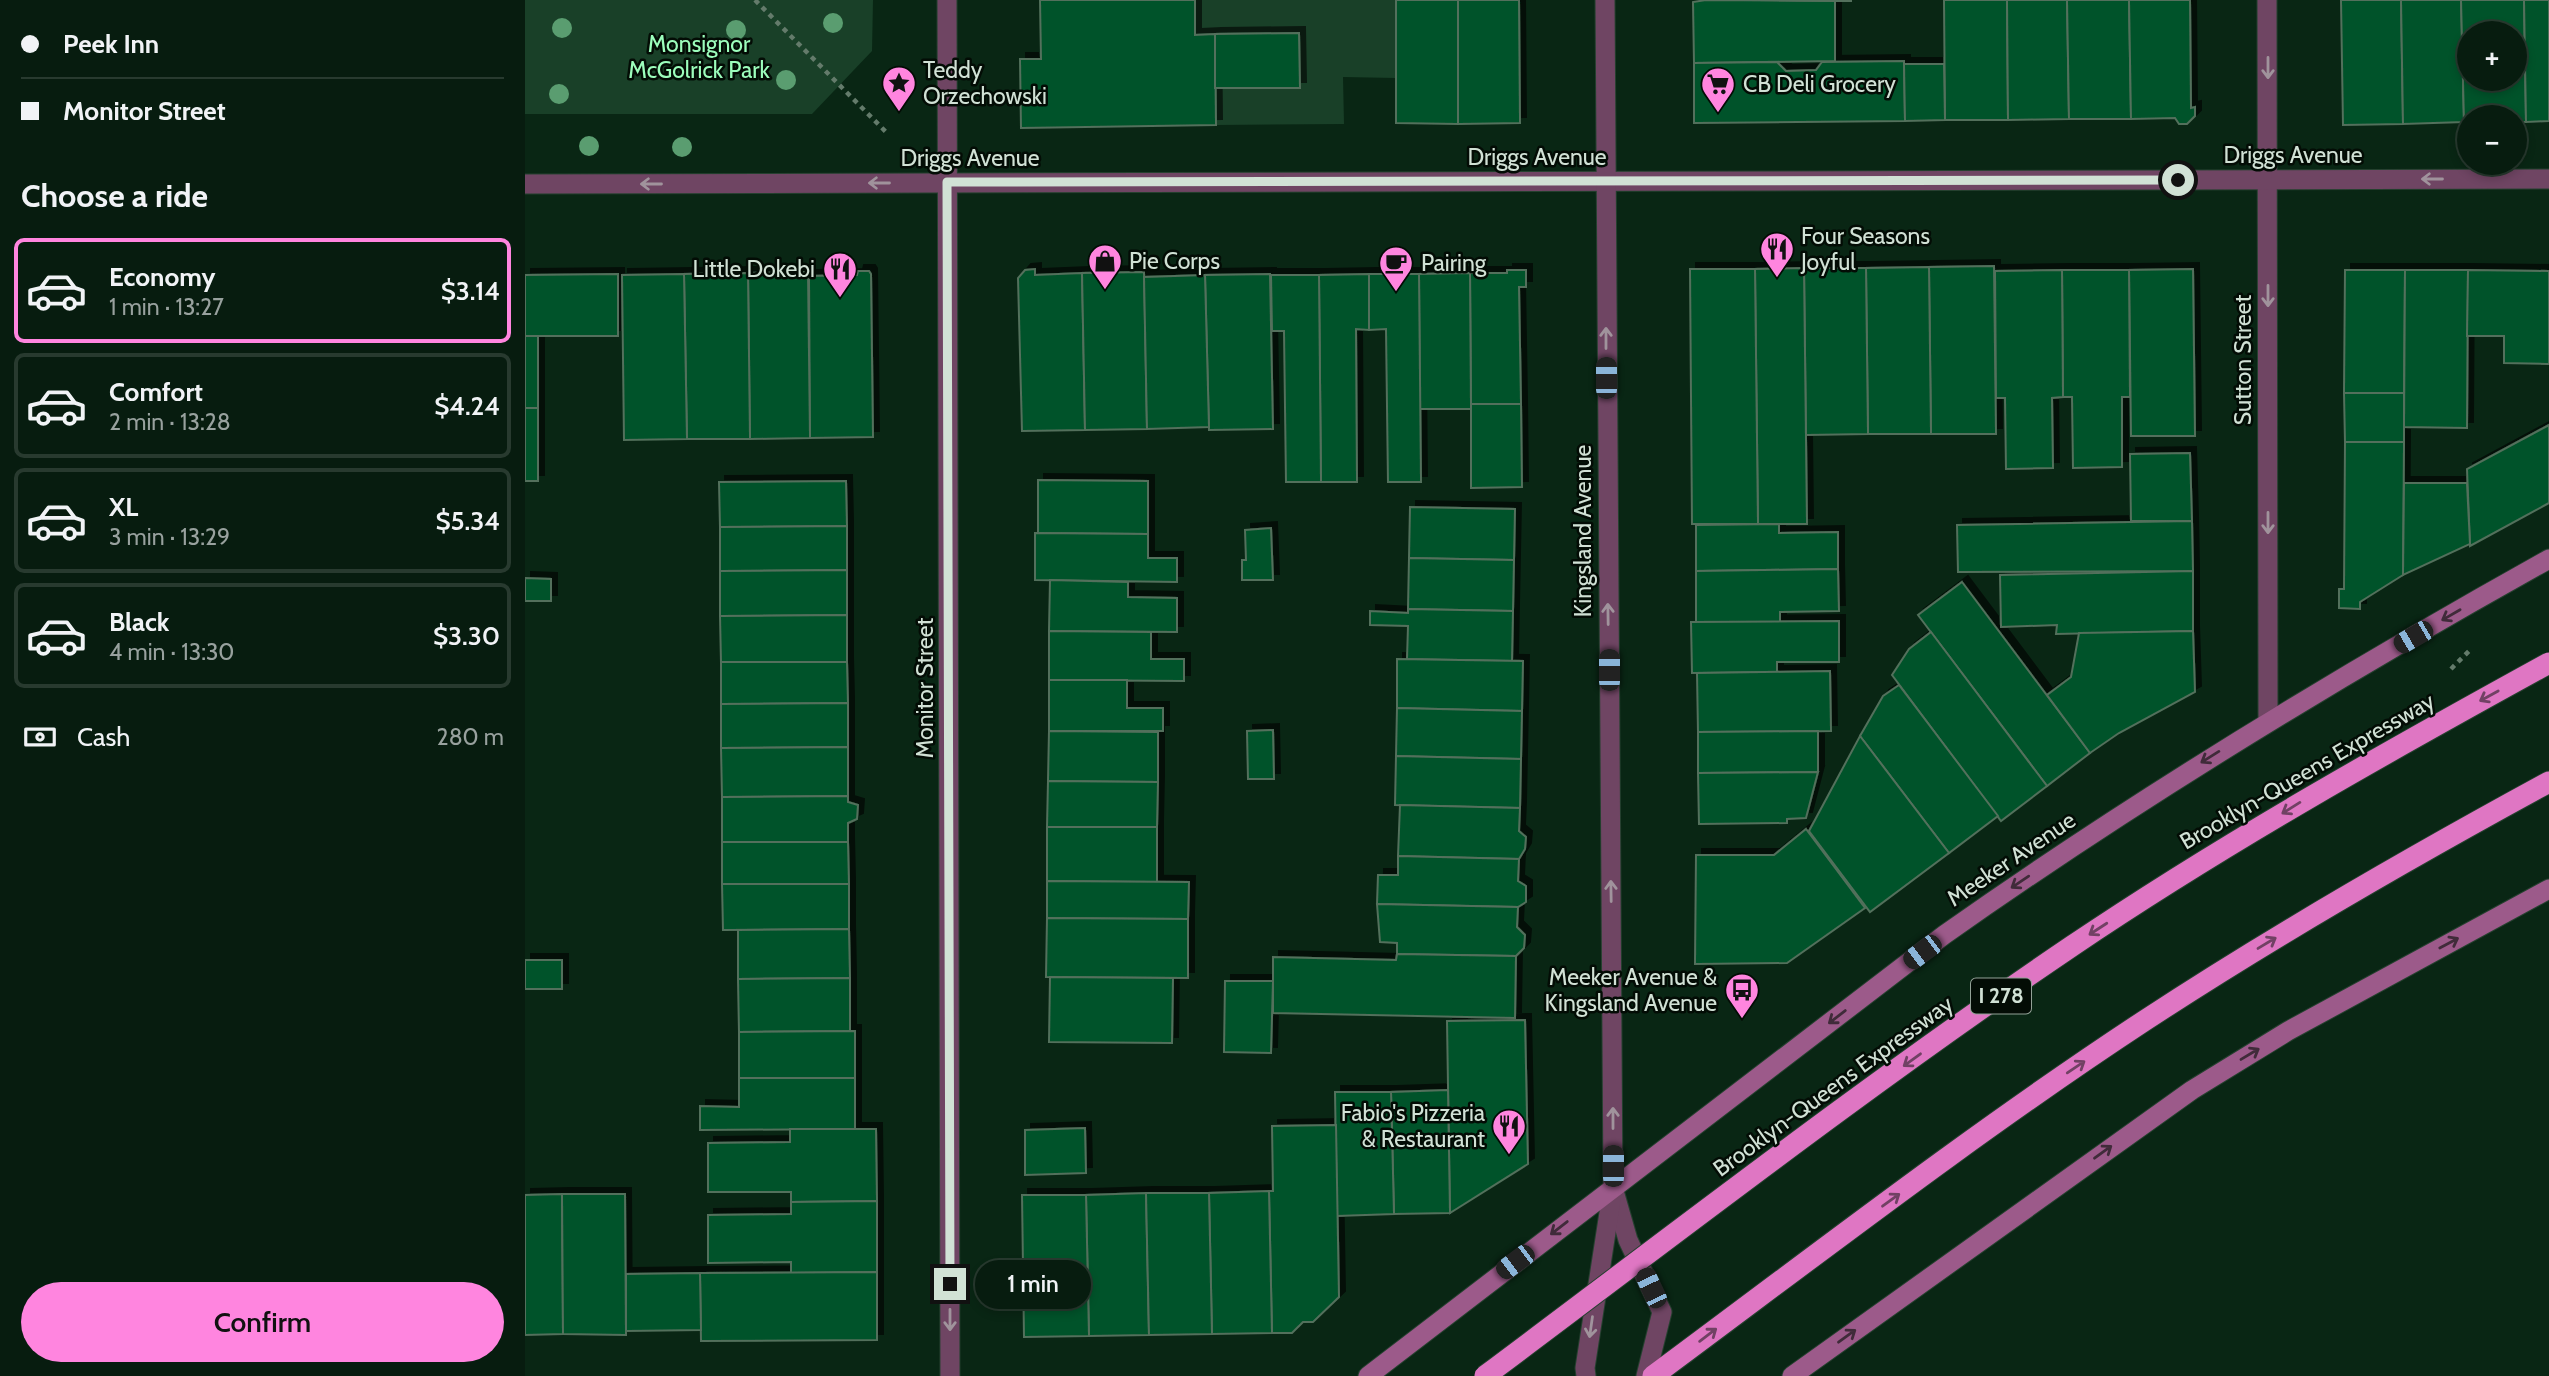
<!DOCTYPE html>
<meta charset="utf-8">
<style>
:root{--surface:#071c0f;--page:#102518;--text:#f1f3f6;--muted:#98a19e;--line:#283a2f;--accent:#ff85df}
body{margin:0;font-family:Cabin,sans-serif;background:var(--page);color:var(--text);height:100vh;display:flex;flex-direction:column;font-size:26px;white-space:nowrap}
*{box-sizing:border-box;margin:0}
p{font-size:23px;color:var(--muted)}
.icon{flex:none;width:38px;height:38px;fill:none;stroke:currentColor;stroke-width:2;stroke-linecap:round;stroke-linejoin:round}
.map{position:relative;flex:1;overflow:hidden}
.panel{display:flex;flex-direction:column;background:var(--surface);width:525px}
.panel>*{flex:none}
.hud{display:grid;align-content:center;height:154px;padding:0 21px;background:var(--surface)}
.buttons{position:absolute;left:1932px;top:21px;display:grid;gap:14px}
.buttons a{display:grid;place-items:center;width:70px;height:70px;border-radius:50%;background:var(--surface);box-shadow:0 4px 10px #0003,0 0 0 2px var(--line);font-size:35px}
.end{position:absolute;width:32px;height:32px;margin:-16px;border:9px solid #d1e1d5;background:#111;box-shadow:0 0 0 4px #111}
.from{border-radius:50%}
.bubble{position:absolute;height:49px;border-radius:24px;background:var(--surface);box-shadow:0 4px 10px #0003,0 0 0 2px var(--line);font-size:23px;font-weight:600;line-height:49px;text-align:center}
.car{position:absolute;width:21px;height:42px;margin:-21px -10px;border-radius:9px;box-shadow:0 0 5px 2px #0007;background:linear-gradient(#222 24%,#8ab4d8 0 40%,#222 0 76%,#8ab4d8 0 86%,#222 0)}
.hud b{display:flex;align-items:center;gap:24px;height:66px;font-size:26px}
.hud b+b{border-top:2px solid var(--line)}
.hud i{width:18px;height:18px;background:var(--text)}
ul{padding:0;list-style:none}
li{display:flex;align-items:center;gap:21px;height:105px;margin:0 14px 10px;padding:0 7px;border:4px solid var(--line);border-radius:10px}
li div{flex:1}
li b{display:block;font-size:26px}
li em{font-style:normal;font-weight:600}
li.current{border-color:var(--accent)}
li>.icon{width:63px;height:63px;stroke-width:1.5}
h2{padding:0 21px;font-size:32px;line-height:84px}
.pay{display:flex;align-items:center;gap:18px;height:77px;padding:0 21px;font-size:26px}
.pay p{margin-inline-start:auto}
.action{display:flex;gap:14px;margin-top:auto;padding:14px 21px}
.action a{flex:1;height:80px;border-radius:42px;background:var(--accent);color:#111;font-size:28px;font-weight:600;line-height:80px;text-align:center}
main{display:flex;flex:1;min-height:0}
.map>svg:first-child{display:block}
</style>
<main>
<section class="panel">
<div class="hud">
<b><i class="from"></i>Peek Inn</b>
<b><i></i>Monitor Street</b>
</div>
<h2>Choose a ride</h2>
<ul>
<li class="current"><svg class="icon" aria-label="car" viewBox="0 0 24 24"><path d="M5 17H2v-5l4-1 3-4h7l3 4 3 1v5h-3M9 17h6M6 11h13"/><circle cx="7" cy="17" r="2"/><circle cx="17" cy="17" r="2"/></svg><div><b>Economy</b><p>1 min · 13:27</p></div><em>$3.14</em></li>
<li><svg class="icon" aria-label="car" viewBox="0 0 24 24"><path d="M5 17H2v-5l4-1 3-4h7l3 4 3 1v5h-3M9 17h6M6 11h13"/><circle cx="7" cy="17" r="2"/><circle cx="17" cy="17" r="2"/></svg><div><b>Comfort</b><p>2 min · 13:28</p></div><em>$4.24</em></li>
<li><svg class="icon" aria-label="car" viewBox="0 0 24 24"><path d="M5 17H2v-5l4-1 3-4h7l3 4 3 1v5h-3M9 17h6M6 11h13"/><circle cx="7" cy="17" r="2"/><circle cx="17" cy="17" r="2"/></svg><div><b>XL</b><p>3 min · 13:29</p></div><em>$5.34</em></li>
<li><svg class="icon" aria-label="car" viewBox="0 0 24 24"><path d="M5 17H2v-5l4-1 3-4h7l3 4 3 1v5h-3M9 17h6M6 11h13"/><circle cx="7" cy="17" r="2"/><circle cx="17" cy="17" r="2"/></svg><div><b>Black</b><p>4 min · 13:30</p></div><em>$3.30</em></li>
</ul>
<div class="pay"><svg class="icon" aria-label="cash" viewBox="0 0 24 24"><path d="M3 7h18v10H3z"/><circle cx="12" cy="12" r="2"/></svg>Cash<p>280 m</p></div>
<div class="action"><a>Confirm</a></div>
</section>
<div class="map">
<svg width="2024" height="1376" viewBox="0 0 2024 1376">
<defs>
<filter id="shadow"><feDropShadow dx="6" dy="-6" stdDeviation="0" flood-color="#0009"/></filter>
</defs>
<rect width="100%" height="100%" fill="#092614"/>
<g fill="#194028">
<polygon points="0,0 348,0 347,51 287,114 0,114"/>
<polygon points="670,0 871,0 871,78 818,77 819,124 691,125 690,88 775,88 774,33 670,35"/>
</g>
<g fill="#00532a" stroke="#52705b" stroke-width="2" fill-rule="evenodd" filter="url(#shadow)">
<polygon points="515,0 670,0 670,35 690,34 691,125 496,128 495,59 516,59"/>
<polygon points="871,0 933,0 933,124 871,123"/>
<polygon points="933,0 994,0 995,123 933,124"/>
<polygon points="1181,0 1310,1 1310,61 1169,63 1168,2"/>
<polygon points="1233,0 1326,0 1326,1 1310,1"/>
<polygon points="1419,0 1482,0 1483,120 1420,120"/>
<polygon points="1482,0 1542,0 1544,119 1483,120"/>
<polygon points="1542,0 1604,0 1606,119 1544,119"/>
<polygon points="1604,0 1665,0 1666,108 1670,107 1670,116 1662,124 1654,124 1650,118 1606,119"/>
<polygon points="1816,0 1876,0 1878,124 1818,125"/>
<polygon points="1876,0 1936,0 1939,122 1878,124"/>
<path d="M1936 0H1999L2001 122H1990V117H1944V122H1939ZM1944 33H1990V79H1944Z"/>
<polygon points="1999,0 2024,0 2024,121 2001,122"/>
<polygon points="774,33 775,88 690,88 690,34"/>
<polygon points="1379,61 1380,121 1169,123 1169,63 1252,62 1261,71 1291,70 1297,62"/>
<polygon points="1379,64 1419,64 1420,120 1380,121"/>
<polygon points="1469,266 1471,434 1406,434 1404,267"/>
<polygon points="1404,267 1406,434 1343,434 1341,268"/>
<polygon points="1279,268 1341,268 1343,434 1281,435"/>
<polygon points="1279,268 1282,524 1233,524 1230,269"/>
<polygon points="510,269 510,275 557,273 560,430 497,431 493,278 500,270"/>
<polygon points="1165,269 1230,269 1233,524 1167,524"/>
<polygon points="1668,269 1670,436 1606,436 1604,270"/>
<polygon points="982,270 1001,270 1001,287 994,287 996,404 946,404 945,273 982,273"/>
<polygon points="1537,270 1604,270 1605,397 1597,397 1597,467 1548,468 1547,397 1538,397"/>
<polygon points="1537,270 1538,397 1527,398 1528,468 1481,469 1480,398 1471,398 1470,271"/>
<polygon points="1820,270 1880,270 1879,393 1819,393"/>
<polygon points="1880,270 1943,270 1942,428 1879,427"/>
<polygon points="1943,270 2024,271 2024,364 1979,363 1979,336 1942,336"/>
<polygon points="333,271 344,271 346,274 348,437 285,438 284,276 332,275"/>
<polygon points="283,272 285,438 225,439 223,273"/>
<polygon points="619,272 622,429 560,430 557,273"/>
<polygon points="223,273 225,439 162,439 159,274"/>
<polygon points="945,273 946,409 895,409 894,274"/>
<polygon points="93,274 93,336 0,336 0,275"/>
<polygon points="159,274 162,439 99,440 97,275"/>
<polygon points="745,274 748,429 684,430 680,275"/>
<polygon points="844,274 894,274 896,482 863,482 861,329 844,330"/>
<polygon points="844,274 844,330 831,329 832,482 796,482 794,275"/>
<polygon points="680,275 684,427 622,429 619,277"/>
<polygon points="746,275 794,275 796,482 761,482 759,331 747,331"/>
<rect x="0" y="336" width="13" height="72"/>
<polygon points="1819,393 1879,393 1879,442 1820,442"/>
<polygon points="946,404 996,404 997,487 946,488"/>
<rect x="0" y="408" width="13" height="73"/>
<polygon points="2024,425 2024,503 1945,546 1942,469"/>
<polygon points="1820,442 1879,442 1878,575 1835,602 1835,609 1814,608 1814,589 1819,589"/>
<polygon points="1665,453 1667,521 1606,521 1605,454"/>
<polygon points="513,480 623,481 623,534 513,533"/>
<polygon points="321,481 322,526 195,527 194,482"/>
<polygon points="1879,483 1942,483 1945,544 1878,575"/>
<polygon points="885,507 990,509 989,560 884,558"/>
<polygon points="1667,521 1668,571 1433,572 1432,525"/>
<polygon points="1254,524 1254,533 1313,532 1313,569 1171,571 1171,525"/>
<polygon points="322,526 322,570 195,571 195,527"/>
<polygon points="746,528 748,580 717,580 717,560 721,560 720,530"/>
<polygon points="510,533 623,534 623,558 652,558 652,582 510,580"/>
<polygon points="884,558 989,560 988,611 883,609"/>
<polygon points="1313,569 1314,611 1255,612 1255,622 1171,622 1171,571"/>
<polygon points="322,570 322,615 195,616 195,571"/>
<polygon points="1668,571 1668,631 1531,634 1532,625 1476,627 1475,575"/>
<polygon points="0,578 26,579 26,601 0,601"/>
<polygon points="525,580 603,582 603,597 652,598 652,632 524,631"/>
<polygon points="1437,582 1565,753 1522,786 1393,615"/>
<polygon points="883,609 988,611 987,661 882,659 883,626 845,625 845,611 883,613"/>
<polygon points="322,615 322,662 196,662 195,616"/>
<polygon points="1314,621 1314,662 1252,662 1252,672 1167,673 1166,622"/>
<polygon points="524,631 626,632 626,659 659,659 659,681 524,680"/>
<polygon points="1668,631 1670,692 1594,733 1565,753 1522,695 1546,677 1554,633"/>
<polygon points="1406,632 1522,786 1476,821 1367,675 1384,649"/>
<polygon points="872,659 998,661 997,711 872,708"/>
<polygon points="196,662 322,662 323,703 196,704"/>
<polygon points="1305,671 1306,731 1173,732 1172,673"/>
<polygon points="524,680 602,680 602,708 638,708 638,731 524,731"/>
<polygon points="1374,685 1473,816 1424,853 1335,736 1358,696"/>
<polygon points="323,703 323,747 196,748 196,704"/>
<polygon points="872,708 997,711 996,759 871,756"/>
<polygon points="748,730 749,779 723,779 722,731"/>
<polygon points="524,731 633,732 633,782 523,781"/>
<polygon points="1293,731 1293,772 1173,773 1173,732"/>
<polygon points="1335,736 1424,853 1345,912 1284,831"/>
<polygon points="323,747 323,796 197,797 196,748"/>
<polygon points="871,756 996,759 995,808 870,805"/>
<polygon points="1293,772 1281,818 1262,819 1262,823 1174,824 1173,773"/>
<polygon points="523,781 633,782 632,827 522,827"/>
<polygon points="323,796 323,802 333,805 332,819 323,823 323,842 197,842 197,797"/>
<polygon points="875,805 995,808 994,831 1001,837 1000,849 994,859 873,856"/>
<polygon points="522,827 632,827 632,882 522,881"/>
<polygon points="1281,829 1340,908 1262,963 1170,964 1171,855 1249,855"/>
<polygon points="197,842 323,842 324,884 197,884"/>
<polygon points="873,856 994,859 993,881 1001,886 1001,902 993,907 852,904 853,875 873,875"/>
<polygon points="522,881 664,882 663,919 522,918"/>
<polygon points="197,884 324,884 324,929 198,930"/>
<polygon points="852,904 993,907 992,927 1000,935 999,948 991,956 872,954 872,943 855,942"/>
<polygon points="522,918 663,919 663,978 521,977"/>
<polygon points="324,929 325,978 213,979 213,930"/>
<polygon points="872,954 991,956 990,1018 748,1013 748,957 871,960"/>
<rect x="0" y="960" width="37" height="29"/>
<polygon points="525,977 648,978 647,1043 524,1042"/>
<polygon points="325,978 325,1031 214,1032 213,979"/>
<polygon points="700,981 748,981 746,1053 699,1052"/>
<polygon points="1000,1020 1003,1164 925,1213 922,1021"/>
<polygon points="330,1031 330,1078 214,1078 214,1032"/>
<polygon points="214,1078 330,1078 330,1129 175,1130 175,1106 214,1107"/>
<polygon points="923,1090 925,1213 869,1214 866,1092"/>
<polygon points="810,1092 866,1092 869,1214 812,1216"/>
<polygon points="811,1125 814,1297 788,1322 778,1322 767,1333 747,1333 744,1191 748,1191 747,1126"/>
<polygon points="560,1128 561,1173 500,1175 500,1130"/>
<polygon points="265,1129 351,1129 352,1201 266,1202 266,1192 183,1192 183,1143 265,1142"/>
<polygon points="744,1191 747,1333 687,1334 684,1193"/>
<polygon points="621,1193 624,1335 564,1336 561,1195"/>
<polygon points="621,1193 684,1193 687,1334 624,1335"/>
<polygon points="37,1194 38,1334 0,1335 0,1195"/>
<polygon points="37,1194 100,1194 101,1335 38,1334"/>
<polygon points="497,1195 561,1195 564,1336 499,1337"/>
<polygon points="352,1201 352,1272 266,1273 266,1262 183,1263 183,1215 266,1214 266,1202"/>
<polygon points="352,1272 352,1340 176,1341 175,1273"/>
<polygon points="175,1273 176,1330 101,1331 101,1274"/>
</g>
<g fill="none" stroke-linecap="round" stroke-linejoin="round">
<g stroke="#25402f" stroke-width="21">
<g id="minor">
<polyline points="422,0 425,1376"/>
<polyline points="1742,0 1743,721"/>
<polyline points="0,184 2024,179"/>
<polyline points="1089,1191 1103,1240 1137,1312 1121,1376"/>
<polyline points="1061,1376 1060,1368 1088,1187 1080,0"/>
</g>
</g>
<g stroke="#25402f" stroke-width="21">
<g id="secondary">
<path d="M843 1376 1419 935C1613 798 1816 675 2024 559"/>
<polyline points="1267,1376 1667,1090 1763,1031 2024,889"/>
</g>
</g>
<g stroke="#25402f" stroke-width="23">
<path id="motorway" d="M1128 1376C1290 1256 1450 1132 1619 1021 1750 935 1886 857 2024 782"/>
</g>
<g stroke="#647b6b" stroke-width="4.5" stroke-dasharray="5 5" stroke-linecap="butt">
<polyline points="230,0 362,133"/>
<polyline points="1926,669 1944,651"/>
</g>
<use href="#minor" stroke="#6f4563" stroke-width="19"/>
<use href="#secondary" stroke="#9c5a8a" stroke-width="19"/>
<use href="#motorway" stroke="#df76c3" stroke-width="21"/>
<g stroke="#25402f" stroke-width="23" stroke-linecap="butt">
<path id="motorway-bridge" d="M960 1376C1154 1231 1346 1082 1547 946 1701 842 1862 752 2024 663"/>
</g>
<use href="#motorway-bridge" stroke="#df76c3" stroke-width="21"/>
</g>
<g fill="#5a9d70">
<circle cx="308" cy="23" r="10"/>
<circle cx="37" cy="28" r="10"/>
<circle cx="211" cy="30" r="10"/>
<circle cx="261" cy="80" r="10"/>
<circle cx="34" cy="94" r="10"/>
<circle cx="64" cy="146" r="10"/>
<circle cx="157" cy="147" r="10"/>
</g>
<defs><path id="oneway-shaft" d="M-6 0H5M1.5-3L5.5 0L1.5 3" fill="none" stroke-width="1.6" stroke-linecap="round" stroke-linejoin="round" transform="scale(1.75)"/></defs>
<g stroke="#a0939c">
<use href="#oneway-shaft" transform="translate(1743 68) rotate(90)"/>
<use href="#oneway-shaft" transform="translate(1907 179) rotate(180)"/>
<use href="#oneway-shaft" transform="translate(354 183) rotate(180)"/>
<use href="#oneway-shaft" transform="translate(126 184) rotate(180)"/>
<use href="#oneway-shaft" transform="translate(1743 296) rotate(90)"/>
<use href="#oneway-shaft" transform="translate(1081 338) rotate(-90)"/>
<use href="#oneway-shaft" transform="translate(1743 523) rotate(90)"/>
<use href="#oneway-shaft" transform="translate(1083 614) rotate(-91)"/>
<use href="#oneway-shaft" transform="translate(1086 891) rotate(-91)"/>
<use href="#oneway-shaft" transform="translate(1088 1118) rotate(-90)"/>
<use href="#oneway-shaft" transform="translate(425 1320) rotate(90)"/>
<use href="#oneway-shaft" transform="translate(1066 1327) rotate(98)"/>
</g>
<g stroke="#402b3a">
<use href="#oneway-shaft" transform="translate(1926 615) rotate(150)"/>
<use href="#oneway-shaft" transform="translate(1685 757) rotate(148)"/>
<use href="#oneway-shaft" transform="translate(1495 882) rotate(146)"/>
<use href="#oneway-shaft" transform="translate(1924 943) rotate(-28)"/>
<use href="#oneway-shaft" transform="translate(1312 1017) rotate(142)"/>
<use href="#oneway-shaft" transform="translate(1725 1054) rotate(-31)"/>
<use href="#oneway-shaft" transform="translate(1578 1152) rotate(-36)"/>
<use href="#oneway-shaft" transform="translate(1034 1228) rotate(142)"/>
<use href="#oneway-shaft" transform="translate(1322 1336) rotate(-36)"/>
</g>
<g stroke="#714164">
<use href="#oneway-shaft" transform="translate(1964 696) rotate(151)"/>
<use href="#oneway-shaft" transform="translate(1766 808) rotate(148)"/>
<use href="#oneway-shaft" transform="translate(1573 929) rotate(147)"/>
<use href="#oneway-shaft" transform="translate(1742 943) rotate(-31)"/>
<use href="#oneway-shaft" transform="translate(1387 1060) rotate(144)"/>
<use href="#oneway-shaft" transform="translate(1551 1067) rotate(-34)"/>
<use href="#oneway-shaft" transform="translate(1366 1200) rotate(-36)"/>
<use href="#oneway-shaft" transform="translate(1183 1335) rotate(-37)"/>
</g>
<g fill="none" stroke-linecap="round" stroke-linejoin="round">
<polyline stroke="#d1e1d5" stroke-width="9" points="425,1284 422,182 1653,180"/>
</g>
<defs>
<g id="sight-pin" transform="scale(1.75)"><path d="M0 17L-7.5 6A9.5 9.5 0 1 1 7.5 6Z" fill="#ff85df" stroke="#030c05"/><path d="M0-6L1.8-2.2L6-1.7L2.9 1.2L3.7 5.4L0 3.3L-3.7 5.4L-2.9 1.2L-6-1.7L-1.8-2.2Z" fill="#111"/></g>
<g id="supermarket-pin" transform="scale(1.75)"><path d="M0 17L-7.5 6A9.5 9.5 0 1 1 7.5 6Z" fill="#ff85df" stroke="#030c05"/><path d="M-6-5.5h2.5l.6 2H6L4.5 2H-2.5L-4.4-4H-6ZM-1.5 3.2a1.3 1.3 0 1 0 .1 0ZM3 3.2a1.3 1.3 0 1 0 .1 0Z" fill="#111"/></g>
<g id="restaurant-pin" transform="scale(1.75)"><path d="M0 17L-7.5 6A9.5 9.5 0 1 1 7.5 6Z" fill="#ff85df" stroke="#030c05"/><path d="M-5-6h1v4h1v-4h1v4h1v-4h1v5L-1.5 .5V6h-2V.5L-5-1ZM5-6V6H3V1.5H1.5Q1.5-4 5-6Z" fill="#111"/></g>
<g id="shop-pin" transform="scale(1.75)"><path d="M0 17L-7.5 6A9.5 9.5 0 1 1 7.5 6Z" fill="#ff85df" stroke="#030c05"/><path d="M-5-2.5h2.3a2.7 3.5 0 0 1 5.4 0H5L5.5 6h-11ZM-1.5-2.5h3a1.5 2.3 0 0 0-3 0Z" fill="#111"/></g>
<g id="cafe-pin" transform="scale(1.75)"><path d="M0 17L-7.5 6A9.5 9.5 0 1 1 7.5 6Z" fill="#ff85df" stroke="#030c05"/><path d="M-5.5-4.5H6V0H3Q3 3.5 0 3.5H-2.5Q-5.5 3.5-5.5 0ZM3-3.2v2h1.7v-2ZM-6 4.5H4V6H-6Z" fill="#111"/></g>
<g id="bus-pin" transform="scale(1.75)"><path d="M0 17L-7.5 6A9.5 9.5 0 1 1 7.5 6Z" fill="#ff85df" stroke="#030c05"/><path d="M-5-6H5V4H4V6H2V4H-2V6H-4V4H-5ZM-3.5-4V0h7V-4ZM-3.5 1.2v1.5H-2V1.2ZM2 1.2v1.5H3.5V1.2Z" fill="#111"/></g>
</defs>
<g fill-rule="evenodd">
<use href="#sight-pin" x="374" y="83"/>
<use href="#supermarket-pin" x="1193" y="84"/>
<use href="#restaurant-pin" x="1252" y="249"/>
<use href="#shop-pin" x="580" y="261"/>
<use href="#cafe-pin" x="871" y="263"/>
<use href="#restaurant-pin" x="315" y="269"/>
<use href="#bus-pin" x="1217" y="990"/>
<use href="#restaurant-pin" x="984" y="1126"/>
</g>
<g text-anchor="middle" stroke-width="5" stroke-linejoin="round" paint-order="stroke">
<rect fill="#030c05" stroke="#93a197" stroke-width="2" x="1446" y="978.5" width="60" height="35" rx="5"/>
<g font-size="21" font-weight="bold" fill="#d1e1d5">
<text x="1476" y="1003">I 278</text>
</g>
<g font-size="23" fill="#9cfebc" stroke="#030c05">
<text x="174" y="52">Monsignor<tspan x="174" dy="26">McGolrick Park</tspan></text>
</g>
<g font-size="23" fill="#d1e1d5" stroke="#030c05" text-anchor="start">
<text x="398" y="78">Teddy<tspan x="398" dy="26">Orzechowski</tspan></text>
<text x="1218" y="92">CB Deli Grocery</text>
<text x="1276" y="244">Four Seasons<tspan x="1276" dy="26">Joyful</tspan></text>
<text x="604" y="269">Pie Corps</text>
<text x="896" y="271">Pairing</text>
<text x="290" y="277" text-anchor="end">Little Dokebi</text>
<text x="1192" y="985" text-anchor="end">Meeker Avenue &amp;<tspan x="1192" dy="26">Kingsland Avenue</tspan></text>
<text x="960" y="1121" text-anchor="end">Fabio's Pizzeria<tspan x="960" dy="26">&amp; Restaurant</tspan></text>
</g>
<g font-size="23" fill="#d1e1d5" stroke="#030c05">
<text x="1768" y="163">Driggs Avenue</text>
<text x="1012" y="165">Driggs Avenue</text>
<text x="445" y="166">Driggs Avenue</text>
<text transform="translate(1718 360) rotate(-90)" y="8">Sutton Street</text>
<text transform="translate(1058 531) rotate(-90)" y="8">Kingsland Avenue</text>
<text transform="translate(400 688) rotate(-90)" y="8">Monitor Street</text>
<text transform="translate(1782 771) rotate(-30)" y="8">Brooklyn-Queens Expressway</text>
<text transform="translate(1486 859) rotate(-34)" y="8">Meeker Avenue</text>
<text transform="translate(1308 1086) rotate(-36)" y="8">Brooklyn-Queens Expressway</text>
</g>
</g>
</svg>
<div class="buttons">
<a>+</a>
<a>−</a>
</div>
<i class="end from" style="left:1653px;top:180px"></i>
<i class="end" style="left:425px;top:1284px"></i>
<div class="bubble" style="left:450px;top:1260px;width:116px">1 min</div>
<i class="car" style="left:1081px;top:378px;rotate:0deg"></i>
<i class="car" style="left:1888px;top:637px;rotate:240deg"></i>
<i class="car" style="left:1084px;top:670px;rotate:0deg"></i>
<i class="car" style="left:1397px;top:952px;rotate:233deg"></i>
<i class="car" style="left:1088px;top:1166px;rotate:0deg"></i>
<i class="car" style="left:990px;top:1262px;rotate:233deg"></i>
<i class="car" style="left:1126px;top:1288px;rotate:335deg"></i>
</div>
</main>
